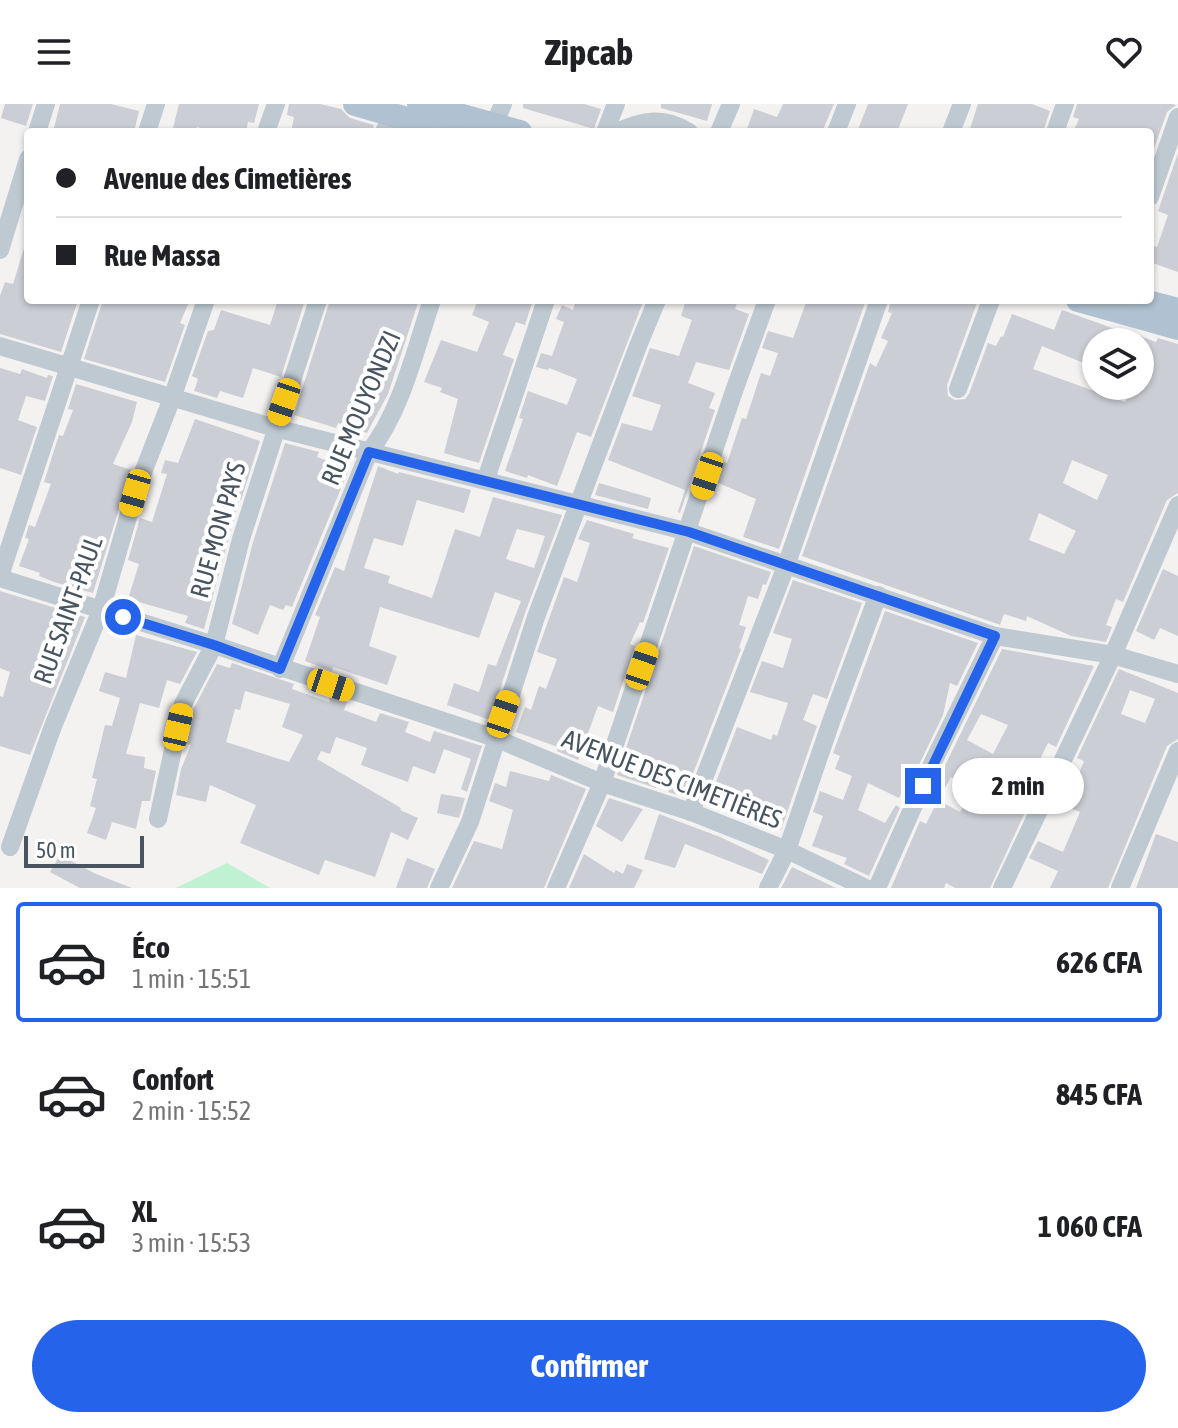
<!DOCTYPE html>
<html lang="fr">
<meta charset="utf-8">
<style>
:root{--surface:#fff;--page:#f6f6f6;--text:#202124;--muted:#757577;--line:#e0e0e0;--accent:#2563eb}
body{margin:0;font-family:"Asap Condensed",sans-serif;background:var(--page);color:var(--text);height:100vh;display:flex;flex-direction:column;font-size:30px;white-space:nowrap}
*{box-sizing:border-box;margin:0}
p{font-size:26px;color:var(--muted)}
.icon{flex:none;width:44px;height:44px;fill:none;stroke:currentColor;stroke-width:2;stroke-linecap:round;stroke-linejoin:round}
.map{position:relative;height:784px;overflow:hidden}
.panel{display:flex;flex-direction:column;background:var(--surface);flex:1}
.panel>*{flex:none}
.hud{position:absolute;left:24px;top:24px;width:1130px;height:176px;border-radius:8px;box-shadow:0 2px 6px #0004;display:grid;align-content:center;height:176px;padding:0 32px;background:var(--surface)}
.tools{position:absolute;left:1082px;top:224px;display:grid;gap:16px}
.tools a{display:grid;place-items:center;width:72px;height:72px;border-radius:50%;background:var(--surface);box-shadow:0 2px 6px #0004;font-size:40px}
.scale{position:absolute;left:24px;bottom:20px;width:120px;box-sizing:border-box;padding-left:8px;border:4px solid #485560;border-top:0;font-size:22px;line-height:28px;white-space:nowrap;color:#485560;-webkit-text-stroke:6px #fff;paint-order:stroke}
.end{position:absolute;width:36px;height:36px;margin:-18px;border:10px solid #2563eb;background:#fff;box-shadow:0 0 0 4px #fff}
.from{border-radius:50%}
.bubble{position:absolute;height:56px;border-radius:28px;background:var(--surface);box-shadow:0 2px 6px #0004;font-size:26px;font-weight:700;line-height:56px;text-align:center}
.car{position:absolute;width:24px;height:48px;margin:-24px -12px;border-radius:10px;box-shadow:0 0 6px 2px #0007;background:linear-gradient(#f5c518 24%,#345 0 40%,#f5c518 0 76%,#345 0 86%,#f5c518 0)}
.hud b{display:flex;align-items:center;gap:28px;height:76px;font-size:30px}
.hud b+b{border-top:2px solid var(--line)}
.hud i{width:20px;height:20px;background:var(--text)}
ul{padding:14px 0 0;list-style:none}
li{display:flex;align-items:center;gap:24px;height:120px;margin:0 16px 12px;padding:0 16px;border:4px solid transparent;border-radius:8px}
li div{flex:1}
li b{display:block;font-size:30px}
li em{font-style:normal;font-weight:700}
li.current{border-color:var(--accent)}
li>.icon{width:72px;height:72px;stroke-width:1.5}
.primary-button{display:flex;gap:16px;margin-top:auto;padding:16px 32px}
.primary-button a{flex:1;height:92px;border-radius:48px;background:var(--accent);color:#fff;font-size:32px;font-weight:700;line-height:92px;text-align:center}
header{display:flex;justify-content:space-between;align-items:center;height:104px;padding:0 32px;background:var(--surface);font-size:36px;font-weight:700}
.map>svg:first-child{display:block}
</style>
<header><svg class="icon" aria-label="menu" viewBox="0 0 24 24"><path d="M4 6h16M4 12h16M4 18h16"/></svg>Zipcab<svg class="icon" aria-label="heart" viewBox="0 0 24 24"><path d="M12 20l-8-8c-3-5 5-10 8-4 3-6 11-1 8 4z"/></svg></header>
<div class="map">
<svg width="1178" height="784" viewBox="0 0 1178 784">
<rect width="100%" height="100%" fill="#f4f1f1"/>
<polygon fill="#bff2d2" points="227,759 270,784 176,784"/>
<g fill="#cbced4" fill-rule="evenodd">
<polygon points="5,0 33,0 26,22 1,14"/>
<polygon points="60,0 111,0 139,7 134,28 53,28"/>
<polygon points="179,0 259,0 254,19 248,18 246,28 218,28 197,23 196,28 172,28"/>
<polygon points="289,0 320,0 341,5 350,14 374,21 372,28 291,28 294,13 287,11"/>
<polygon points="523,0 584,0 601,5 594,25 523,4"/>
<polygon points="661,0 712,0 707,17 661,4"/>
<polygon points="783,0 834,0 822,28 746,28 754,5 777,13"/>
<polygon points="868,0 908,0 897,28 857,28"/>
<polygon points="978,0 1032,0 1050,7 1043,28 969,28"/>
<polygon points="1077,0 1172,0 1176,1 1167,8 1153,47 1150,46 1150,28 1073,28 1079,15 1073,13"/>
<polygon points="1178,49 1178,168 1150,158 1150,141 1157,143 1168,111 1158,107"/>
<polygon points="25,141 28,141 28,196 78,196 61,248 0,230 0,192 5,178 13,180"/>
<polygon points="103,196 190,196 180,219 185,221 165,278 84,255"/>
<polygon points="278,196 305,196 281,273 253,264 243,294 220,287 217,294 194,287 198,275 192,272 208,227 214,226 221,206 270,221"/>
<polygon points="330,196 419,196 388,290 367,329 338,319 336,324 294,311"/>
<polygon points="478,196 533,196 525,221 516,218 503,251 514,255 479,359 444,349 458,295 440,288 442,284 424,278 441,236 477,248 489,218 472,211"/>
<polygon points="576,196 638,196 643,198 591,333 577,328 557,382 528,371 527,374 505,367 523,315 519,314 528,287 567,301 577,275 549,264 548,266 536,263 541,249 552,252 564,218 556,215 562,201 573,206"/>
<polygon points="686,196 738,196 735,205 749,210 729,266 696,258 688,279 715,289 709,304 715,306 680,409 678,408 685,386 608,356 622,319 652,327 661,301 632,292 650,244 679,252 692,216 681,212"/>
<polygon points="807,196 866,196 779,445 743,433 756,395 716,378 723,358 727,359 742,314 746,315 761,269 770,272 778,249 762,244 768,227 793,234"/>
<path d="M891 196H978L947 281 948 292 955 296 965 295 969 290 988 239 996 242 1001 232 1003 233 1012 210 1054 226 1062 206 1140 234V232L1156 238 1158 234 1178 240V389L1167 396 1123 498 1116 495 1106 521 1112 523 1106 538 1071 532 1027 512 1026 517 1004 510 1000 521 998 520 802 452 870 259 876 263 888 237 881 234 892 209 888 208ZM1095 238H1140V282H1132L1125 298 1033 265 1042 242 1086 260ZM1072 356 1108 371 1097 396 1063 379ZM1039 409 1076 427 1064 450 1029 436Z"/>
<polygon points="0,264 20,270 22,265 47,274 48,271 53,272 45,297 26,292 18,316 37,323 21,371 0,364"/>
<polygon points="76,280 137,298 132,318 113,360 131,366 93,489 54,478 39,472 40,469 19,462 29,435 25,434 29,421 35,423 51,380 44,378 59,331 63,332 73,306 68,305"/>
<polygon points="195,315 260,337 241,396 239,396 204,525 185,519 188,512 128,495 139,460 128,456 140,414 152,418 167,370 161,369 165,356 178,359"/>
<polygon points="285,339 319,348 317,353 349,365 292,503 286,501 283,506 270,501 258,531 232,520 253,438"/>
<path d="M378 362 398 370 399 368 471 386 464 409 417 396 403 442 374 434 364 464 390 472 388 479 432 494 455 425 480 433 493 393 562 411 525 509 490 616 447 601 454 579 479 588 488 560 496 562 521 497 495 488 479 534 380 503 369 542 397 552 387 581 333 563 332 567 305 557 320 513 315 511 335 463 344 467ZM517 425 545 432 534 464 506 455Z"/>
<polygon points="599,379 651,394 648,405 595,391"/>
<polygon points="587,416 634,430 632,434 669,444 643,519 640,518 630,540 635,542 613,608 598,602 578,656 557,647 558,643 516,628 525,603 531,606 539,582 546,585 557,555 537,548 564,473 577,478 590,439 578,435"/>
<polygon points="694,442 771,468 766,481 763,480 758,495 748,492 739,521 746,523 739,544 741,545 684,693 668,688 676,663 671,661 656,684 617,671"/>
<polygon points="1163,465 1178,472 1178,532 1160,524 1154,536 1136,527"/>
<polygon points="793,476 862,499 827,595 813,590 803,616 817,622 781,726 762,717 759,722 744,716 745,713 708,699 737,623 771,636 773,630 777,632 788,599 750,588 762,557 783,564 792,535 773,529"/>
<polygon points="0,487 85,513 30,651 0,642 0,592 3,593 10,568 0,564"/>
<polygon points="885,507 978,539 957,582 950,579 943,611 913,673 910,671 899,694 868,679 858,706 885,719 896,701 900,704 869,772 844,760 847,754 812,742 823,712 813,708 820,687 843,696 852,672 835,665 840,652 833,649"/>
<polygon points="136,531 197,548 180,580 167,576 159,604 140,599 126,650 145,653 144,664 156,667 150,697 142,697 136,725 112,718 106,736 87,729 96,704 90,702 97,675 92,674 105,621 112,622 120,594 99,587 105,568 126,574"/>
<path d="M1002 545 1094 562 1056 643 1048 639 1025 685 1034 689 990 784H955L946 779 944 784H891L920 717 926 720 938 696 960 708 974 684 951 673 944 686 935 682ZM981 610 1008 621 993 650 967 636Z"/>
<path d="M232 559 294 580 292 585 329 598 330 592 347 598 344 606 376 618 380 609 409 618 405 628 430 638 434 627 482 642 467 688 461 685 471 655 444 645 435 670 413 662 408 678 361 661 367 644 336 633 330 650 321 647 317 655 401 704 400 706 418 714 408 736 391 728 375 773 325 756 319 771 240 739 256 701 210 681 206 698 176 691 181 665 191 641 187 640 194 604 217 560 230 564ZM245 587 290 600 282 623 303 631 289 658 226 638 235 605 240 606Z"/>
<path d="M1119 565 1178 589V635L1167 642 1108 784H1050L1058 767 1029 754 1038 737 1063 748 1080 708 1056 698 1066 678 1074 682 1084 657 1077 654ZM1130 586 1155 595 1145 619 1121 610Z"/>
<polygon points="510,667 549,677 551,671 586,685 544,784 452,784 474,737 502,745 513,706 489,697 495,679 506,683"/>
<polygon points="441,690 465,694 459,714 437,709"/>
<polygon points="609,694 643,705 622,738 596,722"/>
<polygon points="659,710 720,733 769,756 762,770 685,740 675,764 644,755"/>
<polygon points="1156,730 1178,738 1178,784 1136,784"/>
<polygon points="584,750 614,769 616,766 623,770 627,760 643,766 634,784 569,784"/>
<polygon points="60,751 96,770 132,784 80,784 50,768"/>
<polygon points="407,754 435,765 427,784 396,784"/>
<polygon points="792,763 836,784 781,784"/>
</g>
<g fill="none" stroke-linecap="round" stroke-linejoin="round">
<g stroke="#bec9d1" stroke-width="18">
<polyline points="494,21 503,0"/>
<polyline points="37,28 46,0"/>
<polyline points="147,28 156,0"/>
<polyline points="266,28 276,0"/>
<polyline points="384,28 391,11"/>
<polyline points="605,28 616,0"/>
<path d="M617 28C643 16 664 12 689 28"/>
<polyline points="719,28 731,0"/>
<polyline points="836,28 847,0"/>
<polyline points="951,28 962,0"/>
<polyline points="1055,28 1065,0"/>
<polyline points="1150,93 1178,13"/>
<polyline points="0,146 28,55"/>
<polyline points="0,242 275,324 689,428 995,532 1113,551 1178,570"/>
<polyline points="958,285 991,196"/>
<polyline points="486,375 546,196"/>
<polyline points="0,472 91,196"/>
<polyline points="0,474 214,541 495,634 602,679 691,708 787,746 866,784"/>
<path d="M280 565 369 348C402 306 415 246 432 196"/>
<polyline points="691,708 786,462 879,196"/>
<polyline points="158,715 183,600 214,541 241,435 318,196"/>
<polyline points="10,743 53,622 101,506 135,389 172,294 206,196"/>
<polyline points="439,784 470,718 536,513 638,242 657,196"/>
<polyline points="556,784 602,679 734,287 767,196"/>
<polyline points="768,784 787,746 832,615 878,491"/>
<polyline points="877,784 934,656 995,532"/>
<polyline points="1002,784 1113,551 1178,401"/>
<polyline points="1120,784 1178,647"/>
</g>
<g stroke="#b0c1d1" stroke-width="24">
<polyline points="355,0 452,28"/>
<polyline points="419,0 520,28"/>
<polyline points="1078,196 1178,224"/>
<polyline points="1140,196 1178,206"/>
</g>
</g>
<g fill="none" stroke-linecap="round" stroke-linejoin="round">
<polyline stroke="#2563eb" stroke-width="10" points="123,513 214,541 280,565 369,348 689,428 995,532 923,682"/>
</g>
<g text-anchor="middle" stroke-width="8" stroke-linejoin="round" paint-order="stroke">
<g font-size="26" fill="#485560" stroke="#fff">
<text transform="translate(361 304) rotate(-67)" y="9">RUE MOUYONDZI</text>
<text transform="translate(218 426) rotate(-74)" y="9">RUE MON PAYS</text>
<text transform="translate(68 506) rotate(-70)" y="9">RUE SAINT-PAUL</text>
<text transform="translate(672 675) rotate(21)" y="9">AVENUE DES CIMETIÈRES</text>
</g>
</g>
</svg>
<div class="tools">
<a><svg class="icon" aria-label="layers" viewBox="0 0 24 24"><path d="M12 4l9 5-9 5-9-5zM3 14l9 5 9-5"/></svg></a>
</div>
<div class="scale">50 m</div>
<i class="end from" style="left:123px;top:513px"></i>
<i class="end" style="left:923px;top:682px"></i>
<div class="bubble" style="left:952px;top:654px;width:132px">2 min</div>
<i class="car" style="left:284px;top:298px;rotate:199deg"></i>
<i class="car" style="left:707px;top:372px;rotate:198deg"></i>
<i class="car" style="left:135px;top:389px;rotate:196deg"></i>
<i class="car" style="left:642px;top:562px;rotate:19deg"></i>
<i class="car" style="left:331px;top:581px;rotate:108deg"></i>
<i class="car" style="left:503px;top:610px;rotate:19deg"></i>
<i class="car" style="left:178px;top:623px;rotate:13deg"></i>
<div class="hud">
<b><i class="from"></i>Avenue des Cimetières</b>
<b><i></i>Rue Massa</b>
</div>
</div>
<section class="panel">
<ul>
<li class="current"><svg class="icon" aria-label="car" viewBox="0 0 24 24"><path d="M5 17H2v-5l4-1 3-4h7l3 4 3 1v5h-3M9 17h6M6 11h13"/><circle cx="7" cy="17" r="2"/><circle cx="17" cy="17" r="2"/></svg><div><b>Éco</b><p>1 min · 15:51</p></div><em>626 CFA</em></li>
<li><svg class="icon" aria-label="car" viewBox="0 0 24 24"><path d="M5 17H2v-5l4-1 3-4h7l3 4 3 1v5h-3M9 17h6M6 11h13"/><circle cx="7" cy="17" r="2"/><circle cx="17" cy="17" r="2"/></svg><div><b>Confort</b><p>2 min · 15:52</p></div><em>845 CFA</em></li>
<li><svg class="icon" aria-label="car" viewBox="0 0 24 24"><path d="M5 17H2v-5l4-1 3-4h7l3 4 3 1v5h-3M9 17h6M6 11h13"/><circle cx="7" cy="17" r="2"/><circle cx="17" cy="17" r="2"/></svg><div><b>XL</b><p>3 min · 15:53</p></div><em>1 060 CFA</em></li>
</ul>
<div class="primary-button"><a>Confirmer</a></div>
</section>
